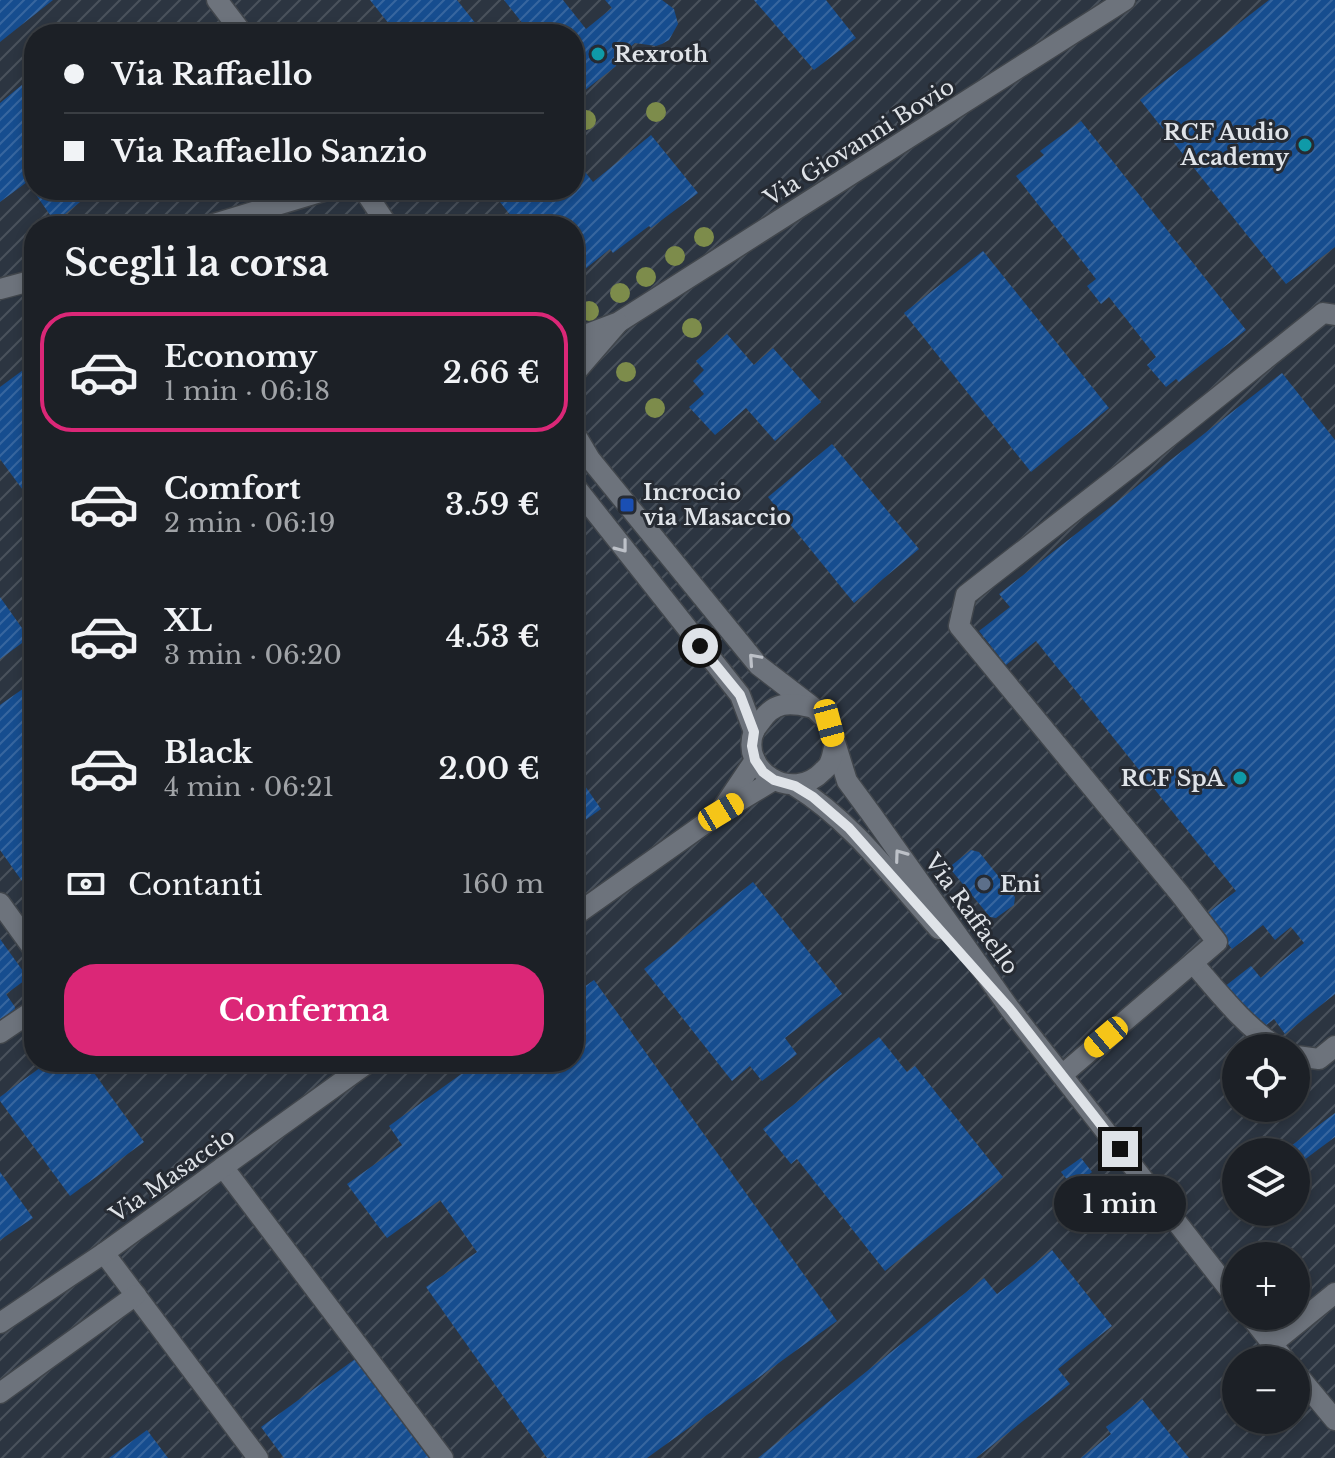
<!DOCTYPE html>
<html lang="it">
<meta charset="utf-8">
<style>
:root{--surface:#1c2026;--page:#292d32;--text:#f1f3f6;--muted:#a0a3a7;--line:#3a3e43;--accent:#db2777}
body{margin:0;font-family:"Libre Baskerville",serif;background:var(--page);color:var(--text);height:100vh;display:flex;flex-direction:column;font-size:30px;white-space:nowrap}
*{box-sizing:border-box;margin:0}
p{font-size:26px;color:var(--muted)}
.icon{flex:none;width:44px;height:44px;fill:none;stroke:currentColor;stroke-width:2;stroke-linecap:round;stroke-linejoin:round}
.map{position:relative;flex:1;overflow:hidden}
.drawer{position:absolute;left:24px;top:216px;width:560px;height:856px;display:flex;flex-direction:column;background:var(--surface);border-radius:32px;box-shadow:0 4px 12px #0003,0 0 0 2px var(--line)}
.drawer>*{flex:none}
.hud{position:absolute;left:24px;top:24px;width:560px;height:176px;border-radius:32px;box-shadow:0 4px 12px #0003,0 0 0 2px var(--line);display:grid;align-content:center;height:176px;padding:0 40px;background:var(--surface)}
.buttons{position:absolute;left:1222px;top:1034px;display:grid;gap:16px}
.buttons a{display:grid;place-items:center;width:88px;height:88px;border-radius:50%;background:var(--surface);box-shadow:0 4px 12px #0003,0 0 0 2px var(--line);font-size:40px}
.end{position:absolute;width:36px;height:36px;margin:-18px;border:10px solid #dfe3e8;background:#111;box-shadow:0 0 0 4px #111}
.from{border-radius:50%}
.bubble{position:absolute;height:56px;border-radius:28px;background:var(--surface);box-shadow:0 4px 12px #0003,0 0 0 2px var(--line);font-size:26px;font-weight:600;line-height:56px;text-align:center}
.car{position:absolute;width:24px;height:48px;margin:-24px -12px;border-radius:10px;box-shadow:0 0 6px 2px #0007;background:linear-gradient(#f5c518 24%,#345 0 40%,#f5c518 0 76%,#345 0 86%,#f5c518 0)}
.hud b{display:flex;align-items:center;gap:28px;height:76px;font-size:30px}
.hud b+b{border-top:2px solid var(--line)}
.hud i{width:20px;height:20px;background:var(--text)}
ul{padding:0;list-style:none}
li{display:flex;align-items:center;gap:24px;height:120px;margin:0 16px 12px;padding:0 24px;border:4px solid transparent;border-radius:32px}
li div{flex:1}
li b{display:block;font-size:30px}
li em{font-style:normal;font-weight:600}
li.current{border-color:var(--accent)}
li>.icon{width:72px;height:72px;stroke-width:1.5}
h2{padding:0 40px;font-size:36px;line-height:96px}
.pay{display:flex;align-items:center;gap:20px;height:88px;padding:0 40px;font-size:30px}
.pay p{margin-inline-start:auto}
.action{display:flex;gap:16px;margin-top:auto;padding:16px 40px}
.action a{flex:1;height:92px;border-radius:32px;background:var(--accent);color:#fff;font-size:32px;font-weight:600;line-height:92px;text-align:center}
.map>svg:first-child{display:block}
</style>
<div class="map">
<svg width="1335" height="1458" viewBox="0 0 1335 1458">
<defs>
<pattern id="industrial-furrows" width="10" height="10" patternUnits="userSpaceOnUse" patternTransform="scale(2)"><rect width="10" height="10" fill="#2c3541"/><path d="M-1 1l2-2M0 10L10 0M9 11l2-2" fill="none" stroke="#4a525c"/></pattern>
<pattern id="building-hatch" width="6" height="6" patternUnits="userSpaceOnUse" patternTransform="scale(2)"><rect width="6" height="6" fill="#164d8f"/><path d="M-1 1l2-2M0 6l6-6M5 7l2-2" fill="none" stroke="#37669f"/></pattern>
</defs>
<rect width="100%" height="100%" fill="#262b33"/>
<path fill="url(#industrial-furrows)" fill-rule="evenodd" d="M0 0H1335V1458H0ZM34 34H574V190H34ZM34 226H574V1062H34ZM1236 1048H1296V1108H1236ZM1236 1152H1296V1212H1236ZM1236 1256H1296V1316H1236ZM1236 1360H1296V1420H1236Z"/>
<g fill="url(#building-hatch)">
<polygon points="0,0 53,0 0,42"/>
<polygon points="370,0 457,0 484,34 397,34"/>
<polygon points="504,0 563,0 586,29 612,8 605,0 662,0 674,9 678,24 669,40 662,44 656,46 635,43 613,61 616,66 579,95 574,88 574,34 531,34"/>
<polygon points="754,0 826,0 856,38 814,70"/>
<polygon points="1269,0 1335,0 1335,247 1286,284 1140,100"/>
<polygon points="34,75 34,190 95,190 55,222 27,182 0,202 0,103"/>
<polygon points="1081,121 1246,330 1179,382 1176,379 1166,387 1147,365 1156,357 1109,297 1101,304 1087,286 1096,279 1016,176 1044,155 1040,151"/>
<polygon points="651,135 698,193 651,228 649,226 613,253 610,249 574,278 574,226 519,226 500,202 516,190 574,190 574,158 593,182"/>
<polygon points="983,251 1109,408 1031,472 904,313"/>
<polygon points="727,334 754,365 773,348 821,402 775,441 746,408 715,435 689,407 704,394 693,381 704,370 696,361"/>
<polygon points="34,362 34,505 0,459 0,387"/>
<polygon points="1282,373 1335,440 1335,994 1285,1034 1274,1019 1259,1031 1224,987 1251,966 1261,978 1304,943 1291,927 1275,940 1263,925 1232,949 1205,915 1236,891 1036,641 1006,665 979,631 1010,607 999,594"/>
<polygon points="832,444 919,549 854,603 768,497"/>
<polygon points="0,597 29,638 0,659"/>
<polygon points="34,681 34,898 0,850 0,705"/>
<polygon points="574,770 601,809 574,828"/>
<polygon points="971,850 979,852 1015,897 1014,905 996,918 990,917 952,871 952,865"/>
<polygon points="753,882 842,994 785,1038 797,1054 762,1081 750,1066 732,1081 644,969"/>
<polygon points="0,939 28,978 6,994 15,1007 14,1015 0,1024"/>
<polygon points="594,980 837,1321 647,1458 547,1458 426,1287 477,1252 440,1200 387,1238 347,1184 402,1145 389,1126 478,1062 574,1062 574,994"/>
<polygon points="879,1037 907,1072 915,1066 1003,1177 885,1271 797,1159 791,1164 763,1129"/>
<polygon points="48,1062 86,1062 144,1142 70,1196 0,1101 0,1097"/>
<polygon points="227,1062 246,1062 234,1071"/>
<polygon points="1335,1113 1335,1137 1296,1166 1296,1152 1283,1152"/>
<polygon points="1081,1158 1092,1172 1073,1187 1061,1172"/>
<polygon points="0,1172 33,1218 0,1240"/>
<polygon points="1052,1250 1112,1326 1058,1369 1070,1384 976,1458 758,1458 984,1278 997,1294"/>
<polygon points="358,1357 433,1458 284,1458 261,1427"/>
<polygon points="1142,1399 1189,1458 1081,1458 1111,1434 1106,1427"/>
<polygon points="147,1430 168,1458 109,1458"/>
</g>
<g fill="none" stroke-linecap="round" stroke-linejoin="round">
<g stroke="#41464c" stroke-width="23">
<g id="minor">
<polyline points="217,0 243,34"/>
<polyline points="364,190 388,226"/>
<polyline points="207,226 327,190"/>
<polyline points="0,289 34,280"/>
<polyline points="574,339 619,322 1125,0"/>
<polyline points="574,374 618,323"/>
<polyline points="574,432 590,459 758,665 814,708 829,723 847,781 872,815 1010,1009 1236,1298"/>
<polyline points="574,485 740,695 754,732"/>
<path d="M810 707C789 702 774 702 761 721 759 724 756 727 754 731 739 770 792 804 823 771 826 768 829 766 830 762 833 756 833 749 835 744"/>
<path d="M795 786C852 821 894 879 939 929"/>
<polyline points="724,806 755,760"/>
<polyline points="0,903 34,950"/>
<polyline points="574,916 721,812 774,780"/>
<path d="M1193 963C1219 993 1245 1027 1279 1048"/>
<polyline points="0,1033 34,1010"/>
<polyline points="1296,1056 1319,1059 1335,1046"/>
<polyline points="1062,1075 1217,942 1180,894 959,626 966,595 1142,458 1323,313 1335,315"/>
<polyline points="223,1167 443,1458"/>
<polyline points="104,1253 258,1458"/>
<polyline points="1250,1316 1285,1360"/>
<polyline points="0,1323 104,1253 369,1062"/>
<polyline points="1272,1344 1335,1293"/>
<polyline points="1296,1373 1335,1420"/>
<polyline points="0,1393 136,1295"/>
</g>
</g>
<use href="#minor" stroke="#6d737c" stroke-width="20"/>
</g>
<g fill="#7d8c4b">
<circle cx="656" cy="112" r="10"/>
<circle cx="586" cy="120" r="10"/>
<circle cx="704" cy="237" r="10"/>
<circle cx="675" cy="256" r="10"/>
<circle cx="646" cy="277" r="10"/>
<circle cx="620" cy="293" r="10"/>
<circle cx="589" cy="311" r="10"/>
<circle cx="692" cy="328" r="10"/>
<circle cx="626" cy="372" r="10"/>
<circle cx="655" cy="408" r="10"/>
</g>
<defs><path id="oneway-chevron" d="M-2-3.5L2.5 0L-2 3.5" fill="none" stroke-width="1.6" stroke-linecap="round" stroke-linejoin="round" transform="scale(2)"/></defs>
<g stroke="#bdc1c8">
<use href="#oneway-chevron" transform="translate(622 547) rotate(52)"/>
<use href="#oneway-chevron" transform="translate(754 659) rotate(-132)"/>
<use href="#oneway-chevron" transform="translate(900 855) rotate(-126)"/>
</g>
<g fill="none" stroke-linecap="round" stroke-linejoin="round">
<polyline stroke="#dfe3e8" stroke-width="10" points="700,646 740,695 754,732 752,746 755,760 763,772 774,780 795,786 813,797 849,828 1010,1009 1120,1149"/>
</g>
<g fill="#0f9aa8" stroke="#262b33" stroke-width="3">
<circle cx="598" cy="54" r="8"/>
<circle cx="1305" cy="145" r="8"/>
<circle cx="1240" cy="778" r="8"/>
</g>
<rect fill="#1a4fb4" stroke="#262b33" stroke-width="3" x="619" y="497" width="16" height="16" rx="4"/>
<circle fill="#5c6f8a" stroke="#262b33" stroke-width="3" cx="984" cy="884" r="8"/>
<g text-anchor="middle" stroke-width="6" stroke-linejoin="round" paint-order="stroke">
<g font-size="22" font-weight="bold" fill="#dfe3e8" stroke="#262b33" text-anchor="start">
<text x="614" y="62">Rexroth</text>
<text x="1289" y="140" text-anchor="end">RCF Audio<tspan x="1289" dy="25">Academy</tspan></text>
<text x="643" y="500">Incrocio<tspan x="643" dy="25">via Masaccio</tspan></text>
<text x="1224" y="786" text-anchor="end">RCF SpA</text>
<text x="1000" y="892">Eni</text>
</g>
<g font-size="22" fill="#dfe3e8" stroke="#262b33">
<text transform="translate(859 142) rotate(-32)" y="8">Via Giovanni Bovio</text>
<text transform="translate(972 914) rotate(54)" y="8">Via Raffaello</text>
<text transform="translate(172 1175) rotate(-35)" y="8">Via Masaccio</text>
</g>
</g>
</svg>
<div class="buttons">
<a><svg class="icon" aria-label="locate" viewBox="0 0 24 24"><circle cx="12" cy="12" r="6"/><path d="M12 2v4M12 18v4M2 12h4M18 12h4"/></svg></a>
<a><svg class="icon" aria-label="layers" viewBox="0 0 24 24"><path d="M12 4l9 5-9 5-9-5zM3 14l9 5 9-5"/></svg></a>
<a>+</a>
<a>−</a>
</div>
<i class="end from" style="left:700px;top:646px"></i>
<i class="end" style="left:1120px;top:1149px"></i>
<div class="bubble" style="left:1054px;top:1176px;width:132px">1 min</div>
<i class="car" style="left:829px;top:723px;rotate:165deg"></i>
<i class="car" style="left:721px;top:812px;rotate:59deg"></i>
<i class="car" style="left:1106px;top:1037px;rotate:230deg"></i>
<div class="hud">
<b><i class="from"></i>Via Raffaello</b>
<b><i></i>Via Raffaello Sanzio</b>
</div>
<section class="drawer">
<h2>Scegli la corsa</h2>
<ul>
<li class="current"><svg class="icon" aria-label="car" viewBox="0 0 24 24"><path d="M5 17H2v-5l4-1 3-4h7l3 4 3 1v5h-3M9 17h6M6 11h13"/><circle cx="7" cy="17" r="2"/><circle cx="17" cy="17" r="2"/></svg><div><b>Economy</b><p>1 min · 06:18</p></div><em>2.66 €</em></li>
<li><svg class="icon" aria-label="car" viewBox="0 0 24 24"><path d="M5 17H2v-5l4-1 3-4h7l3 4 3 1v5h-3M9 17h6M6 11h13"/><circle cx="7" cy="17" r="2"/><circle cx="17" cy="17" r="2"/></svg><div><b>Comfort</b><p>2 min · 06:19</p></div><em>3.59 €</em></li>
<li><svg class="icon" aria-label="car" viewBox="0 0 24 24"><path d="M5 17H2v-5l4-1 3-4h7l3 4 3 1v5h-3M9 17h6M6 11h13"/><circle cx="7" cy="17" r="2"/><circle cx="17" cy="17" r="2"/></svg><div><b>XL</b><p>3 min · 06:20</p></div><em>4.53 €</em></li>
<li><svg class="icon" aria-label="car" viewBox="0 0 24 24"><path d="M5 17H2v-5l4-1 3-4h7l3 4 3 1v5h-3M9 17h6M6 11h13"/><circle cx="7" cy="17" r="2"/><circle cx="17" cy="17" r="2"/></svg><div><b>Black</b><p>4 min · 06:21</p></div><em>2.00 €</em></li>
</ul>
<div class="pay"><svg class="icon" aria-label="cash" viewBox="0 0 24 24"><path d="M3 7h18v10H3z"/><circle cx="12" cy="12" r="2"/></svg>Contanti<p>160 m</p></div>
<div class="action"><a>Conferma</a></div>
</section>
</div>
